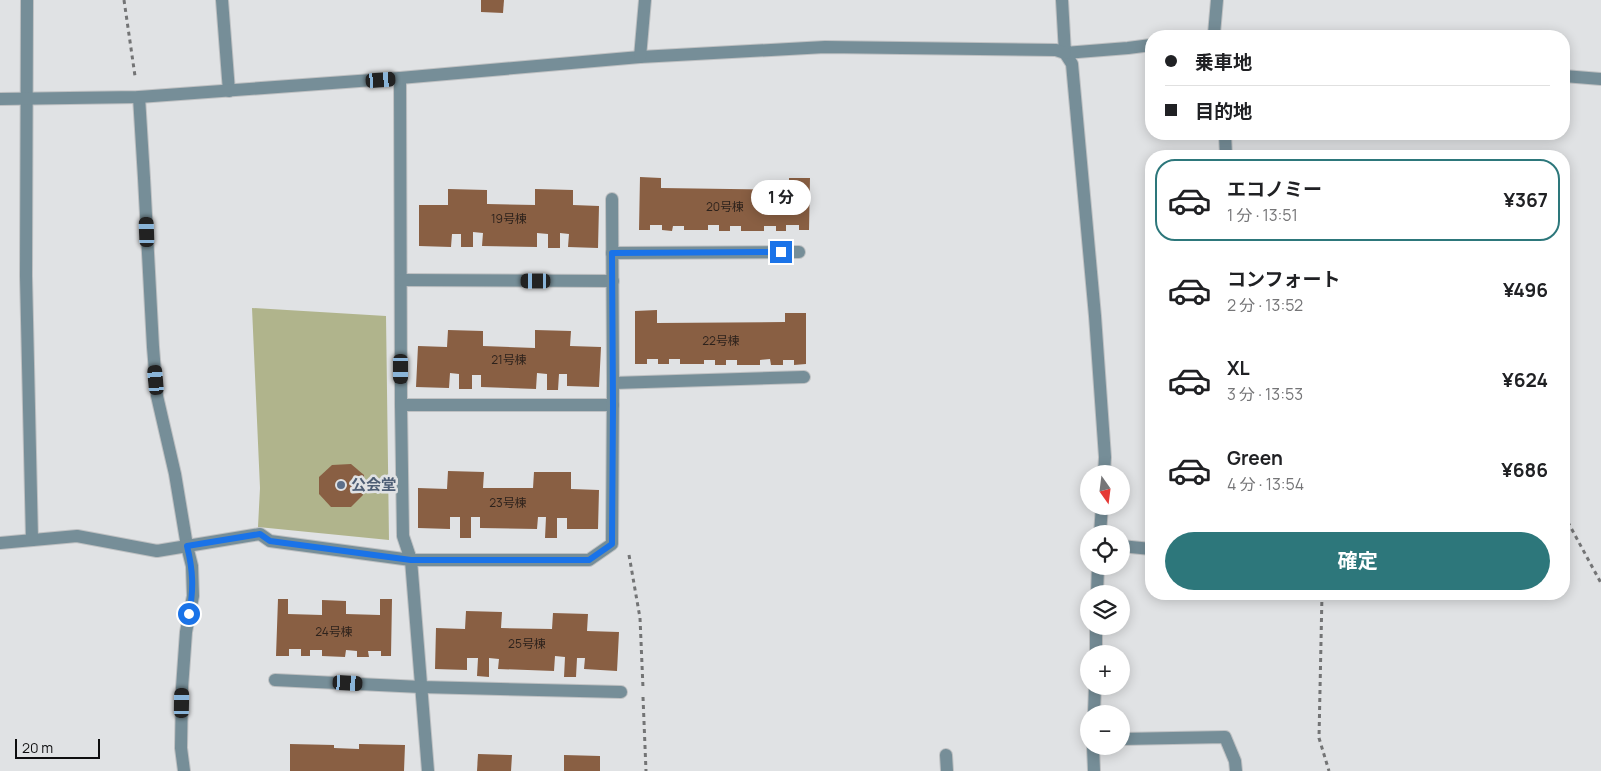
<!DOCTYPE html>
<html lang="ja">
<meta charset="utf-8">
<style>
:root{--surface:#fff;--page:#f2f2f2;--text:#202124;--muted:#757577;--line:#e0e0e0;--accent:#2d777b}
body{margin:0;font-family:Manrope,"Noto Sans JP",sans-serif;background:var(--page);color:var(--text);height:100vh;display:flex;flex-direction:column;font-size:19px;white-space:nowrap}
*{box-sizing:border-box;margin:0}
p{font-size:16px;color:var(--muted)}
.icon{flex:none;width:28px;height:28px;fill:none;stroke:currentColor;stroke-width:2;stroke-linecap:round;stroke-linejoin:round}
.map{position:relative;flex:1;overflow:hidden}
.details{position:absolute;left:1145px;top:150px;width:425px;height:450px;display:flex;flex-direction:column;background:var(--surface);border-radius:20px;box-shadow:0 2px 12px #0003}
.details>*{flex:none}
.banner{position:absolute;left:1145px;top:30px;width:425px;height:110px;border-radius:20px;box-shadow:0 2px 12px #0003;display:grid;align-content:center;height:110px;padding:0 20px;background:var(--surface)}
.needle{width:32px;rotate:166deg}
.tools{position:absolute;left:1080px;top:465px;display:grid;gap:10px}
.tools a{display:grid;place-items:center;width:50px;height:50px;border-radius:50%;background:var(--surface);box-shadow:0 2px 12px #0003;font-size:25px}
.scale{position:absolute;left:15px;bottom:12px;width:85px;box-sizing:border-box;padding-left:5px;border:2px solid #0e0e0f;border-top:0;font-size:14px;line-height:18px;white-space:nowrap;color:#0e0e0f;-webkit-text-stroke:4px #e0e2e4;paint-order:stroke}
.end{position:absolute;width:22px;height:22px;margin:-11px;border:6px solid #1a73e8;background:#fff;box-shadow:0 0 0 2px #fff}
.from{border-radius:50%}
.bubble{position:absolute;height:35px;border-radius:18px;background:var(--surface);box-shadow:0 2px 12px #0003;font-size:16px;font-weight:700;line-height:35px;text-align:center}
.car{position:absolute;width:15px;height:30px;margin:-15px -8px;border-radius:6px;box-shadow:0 0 4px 1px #0007;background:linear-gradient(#222 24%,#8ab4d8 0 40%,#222 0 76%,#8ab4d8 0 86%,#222 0)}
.banner b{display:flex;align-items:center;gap:18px;height:48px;font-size:19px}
.banner b+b{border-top:1px solid var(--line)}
.banner i{width:12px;height:12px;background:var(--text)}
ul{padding:9px 0 0;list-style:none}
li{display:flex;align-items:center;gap:15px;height:82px;margin:0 10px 8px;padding:0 10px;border:2px solid transparent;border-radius:20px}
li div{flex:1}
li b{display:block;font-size:19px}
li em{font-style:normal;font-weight:700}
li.active{border-color:var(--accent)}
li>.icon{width:45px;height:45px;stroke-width:1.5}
.button{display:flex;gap:10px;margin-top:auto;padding:10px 20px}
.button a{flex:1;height:58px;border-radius:30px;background:var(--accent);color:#fff;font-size:20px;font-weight:700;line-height:58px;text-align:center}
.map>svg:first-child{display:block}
</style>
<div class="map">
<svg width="1601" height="771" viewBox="0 0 1601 771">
<rect width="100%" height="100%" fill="#e0e2e4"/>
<polygon fill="#b0b48c" points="252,308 386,316 389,540 258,527 260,488"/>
<g fill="#895f43">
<polygon points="481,0 504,0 503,13 481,12"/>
<polygon points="640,177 661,178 661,188 789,190 789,178 810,178 809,230 799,230 799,225 786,225 786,231 776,231 776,226 764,226 764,231 741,231 741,226 730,226 730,231 719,231 719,225 708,225 708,230 684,230 684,226 673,226 672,231 662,230 662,225 650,225 650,230 639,230"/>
<polygon points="448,189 487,190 487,204 535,205 535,189 573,190 573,205 599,206 598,248 568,247 569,234 560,233 560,248 548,248 548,234 537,233 537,247 482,246 483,233 473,232 473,247 461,247 461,234 452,234 451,247 419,246 419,205 448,205"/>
<polygon points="657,310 657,323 785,322 785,313 806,313 806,364 794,365 794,360 783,360 783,365 771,365 770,359 760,360 760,365 737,365 737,360 726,360 726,365 715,365 715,360 704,360 704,364 680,364 680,359 669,359 669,364 658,364 658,359 647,359 647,364 635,364 635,311"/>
<polygon points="448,330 483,331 483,346 535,348 535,330 571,331 570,346 601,347 599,387 567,386 567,374 559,374 558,390 547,390 547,374 537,373 536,389 481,387 481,375 472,375 472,389 459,389 459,374 450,373 449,388 416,387 418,346 447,347"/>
<polygon points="351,464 364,475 363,495 351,507 331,507 319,494 319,477 332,465"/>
<polygon points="448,471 484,472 483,488 533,488 534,472 571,472 571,489 599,490 598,529 567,529 567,518 557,518 557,538 545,538 546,517 538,517 537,529 480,528 480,517 471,517 471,538 460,538 460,517 450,517 450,529 418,528 418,488 447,489"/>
<polygon points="278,599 288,599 288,614 322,615 322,600 346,601 346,614 380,615 380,599 392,599 391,656 381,656 381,651 368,651 369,657 357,657 357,651 346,650 345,657 322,656 322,650 310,650 310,656 301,656 301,649 289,649 289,656 276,656"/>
<polygon points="466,611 502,612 501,628 552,629 553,613 588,614 587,631 619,632 617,671 584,669 585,658 577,658 576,677 564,677 565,657 555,656 554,671 498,669 499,659 489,658 489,677 477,676 478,658 467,658 467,670 435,669 436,628 465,629"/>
<polygon points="290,744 334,745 334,748 359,749 359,744 405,745 404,771 290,771"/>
<polygon points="478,754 512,755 511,771 477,771"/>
<polygon points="564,755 600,756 600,771 564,771"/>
</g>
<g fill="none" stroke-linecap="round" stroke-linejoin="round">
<g stroke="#bec0c2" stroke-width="14">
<g id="service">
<polyline points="1065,53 1072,64 1095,316 1105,457 1104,474"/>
<polyline points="400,78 401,405 403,536 411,560 428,771"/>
<polyline points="139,97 144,178 153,347 157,396 175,474 187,546 192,566 193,596 186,632 182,688 181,748 184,771"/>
<polyline points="612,253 799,252"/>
<polyline points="401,280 613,281"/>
<polyline points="613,383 804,377"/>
<polyline points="401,405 613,405"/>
<polyline points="1100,534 1102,506"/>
<polyline points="0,543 77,536 157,551 260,534 270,541 411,560 589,560 612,544 613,383 612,199"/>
<polyline points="1097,594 1098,566"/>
<polyline points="1096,654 1096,626"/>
<polyline points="275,680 421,687 621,692"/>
<polyline points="1094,714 1095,686"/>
<polyline points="1093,746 1094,771"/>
</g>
</g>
<g stroke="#bec0c2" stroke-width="14">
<g id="minor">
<polyline points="27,0 26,276 32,540"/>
<polyline points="222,0 229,91"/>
<polyline points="1062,0 1065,53 1128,48 1151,45"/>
<polyline points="1214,34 1217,0"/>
<polyline points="1564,76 1601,79"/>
<polyline points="0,99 139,97 400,78 640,57 825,47 1056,50 1065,53"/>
<polyline points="1225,134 1226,156"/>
<polyline points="1121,546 1151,549"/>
<polyline points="1121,739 1225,737 1235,761 1236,771"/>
<polyline points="946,755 947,771"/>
</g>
</g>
<g stroke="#bec0c2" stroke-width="14">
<polyline id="tertiary" points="640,57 645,0"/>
</g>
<g stroke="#737475" stroke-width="3" stroke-dasharray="4 4" stroke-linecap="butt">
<polyline points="124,0 135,76"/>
<polyline points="1564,515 1601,583"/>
<polyline points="629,555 640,618 643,688"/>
<polyline points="1322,594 1319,738 1329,771"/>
<polyline points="643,697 646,771"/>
</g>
<use href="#service" stroke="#768e98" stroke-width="12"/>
<use href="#minor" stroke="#768e98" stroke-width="12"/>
<use href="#tertiary" stroke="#768e98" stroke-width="12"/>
</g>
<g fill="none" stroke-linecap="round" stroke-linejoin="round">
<path stroke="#1a73e8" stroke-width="6" d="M189 614C194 589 193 570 187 546L260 534 270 541 411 560H589L612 544 613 405 612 253 781 252"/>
</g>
<circle fill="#5c6f8a" stroke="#e0e2e4" stroke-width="2" cx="341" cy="485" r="5"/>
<g text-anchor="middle" stroke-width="5" stroke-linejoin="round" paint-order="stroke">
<g font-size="12" fill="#2d221c">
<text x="725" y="211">20号棟</text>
<text x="509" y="223">19号棟</text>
<text x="721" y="345">22号棟</text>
<text x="509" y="364">21号棟</text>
<text x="508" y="507">23号棟</text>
<text x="334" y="636">24号棟</text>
<text x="527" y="648">25号棟</text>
</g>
<g font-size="15" font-weight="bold" fill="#4e5e75" stroke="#e0e2e4" text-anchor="start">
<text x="351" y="490">公会堂</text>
</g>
</g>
</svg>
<div class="tools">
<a><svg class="needle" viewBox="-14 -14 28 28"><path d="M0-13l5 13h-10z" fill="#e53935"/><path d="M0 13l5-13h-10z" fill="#757577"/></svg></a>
<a><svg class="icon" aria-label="locate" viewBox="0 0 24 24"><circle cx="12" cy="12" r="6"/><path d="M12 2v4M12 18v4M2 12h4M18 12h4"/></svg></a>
<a><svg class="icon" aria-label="layers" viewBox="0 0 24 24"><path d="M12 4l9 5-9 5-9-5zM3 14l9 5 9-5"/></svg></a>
<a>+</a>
<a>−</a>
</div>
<div class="scale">20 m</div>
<i class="end from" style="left:189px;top:614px"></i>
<i class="end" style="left:781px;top:252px"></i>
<div class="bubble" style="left:751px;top:180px;width:60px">1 分</div>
<i class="car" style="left:381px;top:80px;rotate:86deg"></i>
<i class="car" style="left:147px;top:232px;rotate:358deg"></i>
<i class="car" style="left:536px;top:281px;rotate:270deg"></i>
<i class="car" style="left:401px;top:369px;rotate:180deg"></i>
<i class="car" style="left:156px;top:380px;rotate:355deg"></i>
<i class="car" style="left:348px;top:683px;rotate:93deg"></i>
<i class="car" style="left:182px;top:703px;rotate:1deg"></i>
<div class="banner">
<b><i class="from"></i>乗車地</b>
<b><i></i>目的地</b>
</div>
<section class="details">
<ul>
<li class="active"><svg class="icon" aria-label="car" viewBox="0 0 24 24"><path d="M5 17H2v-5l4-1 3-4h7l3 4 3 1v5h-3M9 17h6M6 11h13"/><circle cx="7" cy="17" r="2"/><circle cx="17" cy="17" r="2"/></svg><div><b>エコノミー</b><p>1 分 · 13:51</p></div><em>¥367</em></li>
<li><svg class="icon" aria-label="car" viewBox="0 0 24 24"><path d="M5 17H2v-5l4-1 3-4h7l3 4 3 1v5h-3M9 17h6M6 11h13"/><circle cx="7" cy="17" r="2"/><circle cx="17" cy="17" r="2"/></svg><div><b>コンフォート</b><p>2 分 · 13:52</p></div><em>¥496</em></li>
<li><svg class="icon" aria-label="car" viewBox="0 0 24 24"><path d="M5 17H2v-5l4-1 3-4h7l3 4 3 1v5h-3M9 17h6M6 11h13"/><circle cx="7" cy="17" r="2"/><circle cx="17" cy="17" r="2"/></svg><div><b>XL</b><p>3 分 · 13:53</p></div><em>¥624</em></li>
<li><svg class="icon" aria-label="car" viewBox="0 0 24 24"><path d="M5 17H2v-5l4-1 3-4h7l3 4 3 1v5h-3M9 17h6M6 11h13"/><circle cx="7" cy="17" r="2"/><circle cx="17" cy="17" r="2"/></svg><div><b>Green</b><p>4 分 · 13:54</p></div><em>¥686</em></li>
</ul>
<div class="button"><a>確定</a></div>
</section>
</div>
